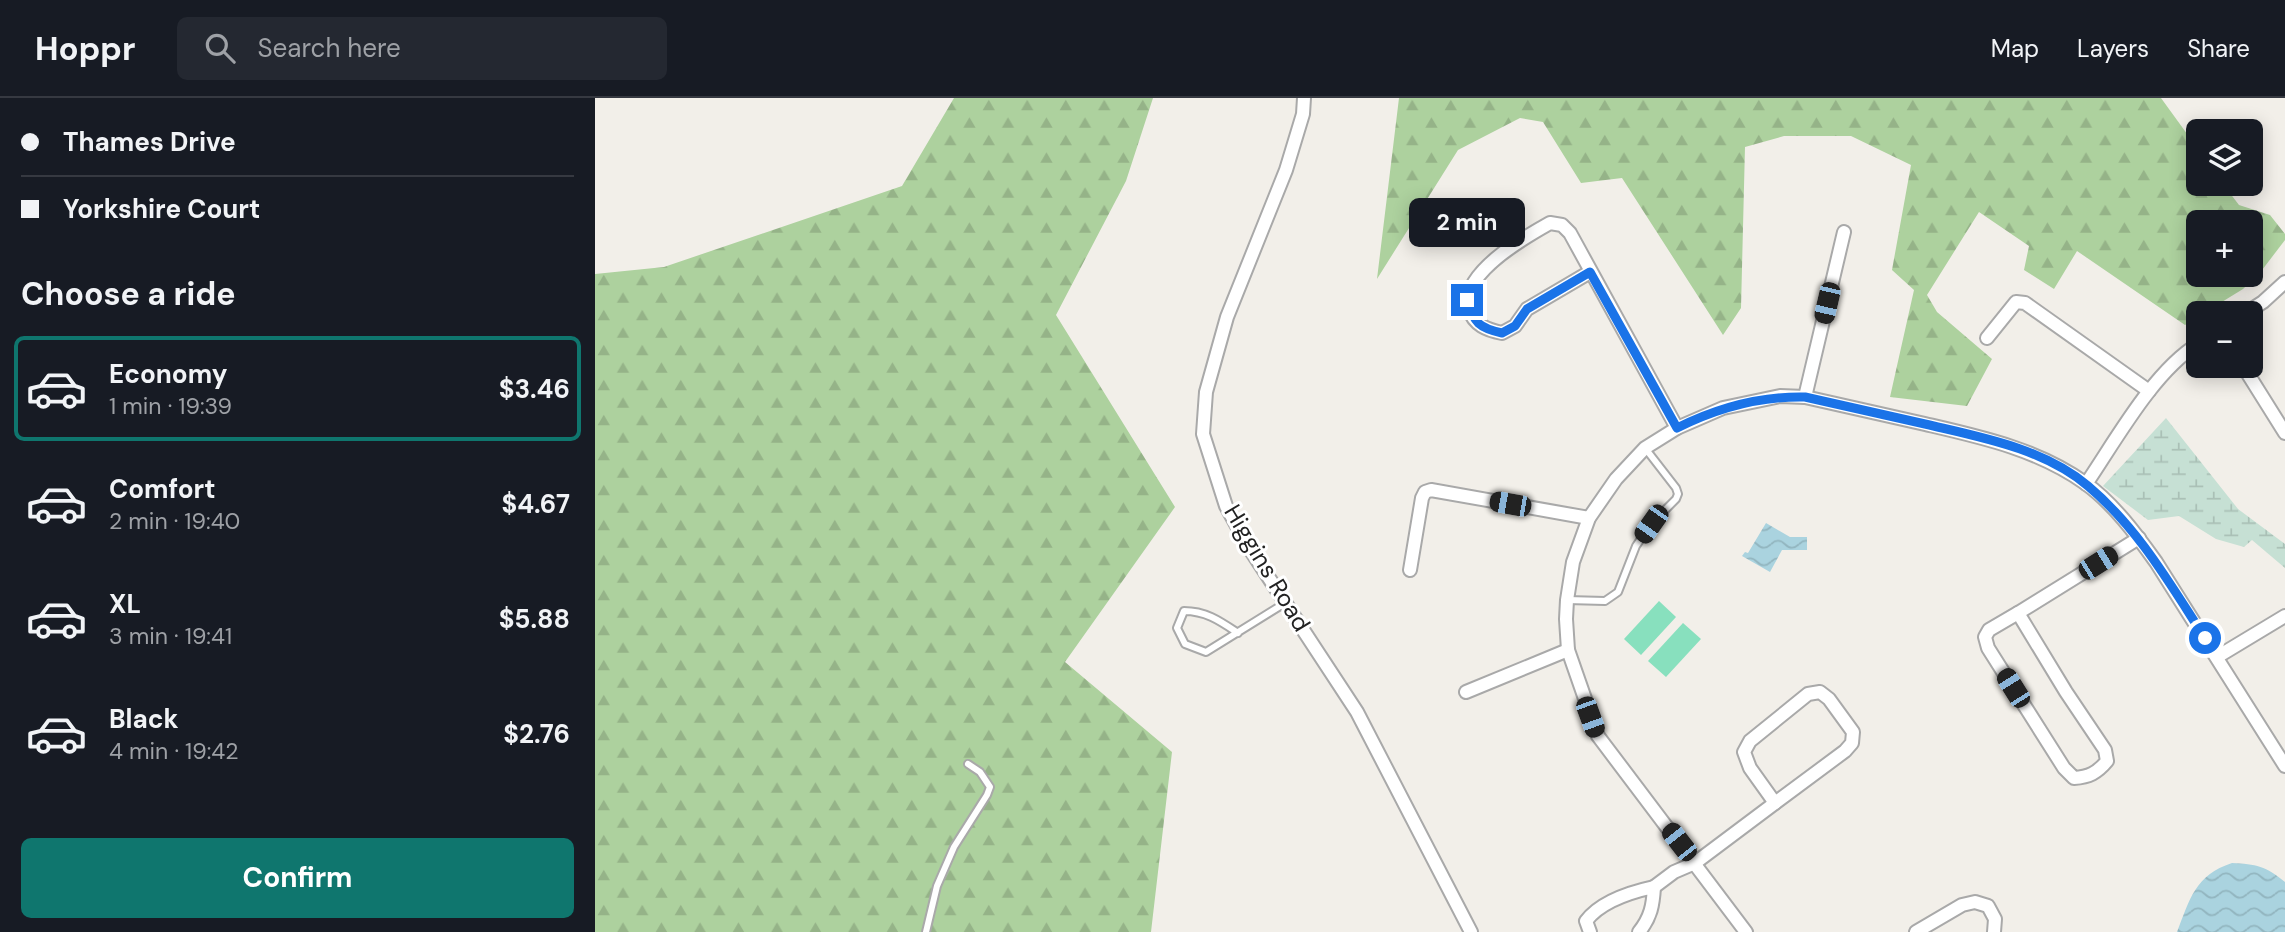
<!DOCTYPE html>
<meta charset="utf-8">
<style>
:root{--surface:#171b24;--page:#242831;--text:#f1f3f6;--muted:#9ea1a6;--line:#363941;--accent:#0f766e}
body{margin:0;font-family:"DM Sans",sans-serif;background:var(--page);color:var(--text);height:100vh;display:flex;flex-direction:column;font-size:26px;white-space:nowrap}
*{box-sizing:border-box;margin:0}
p{font-size:23px;color:var(--muted)}
.icon{flex:none;width:38px;height:38px;fill:none;stroke:currentColor;stroke-width:2;stroke-linecap:round;stroke-linejoin:round}
.map{position:relative;flex:1;overflow:hidden}
.sheet{display:flex;flex-direction:column;background:var(--surface);width:595px}
.sheet>*{flex:none}
.guide{display:grid;align-content:center;height:154px;padding:0 21px;background:var(--surface)}
.controls{position:absolute;left:1591px;top:21px;display:grid;gap:14px}
.controls a{display:grid;place-items:center;width:77px;height:77px;border-radius:10px;background:var(--surface);box-shadow:0 4px 18px #0003;font-size:35px}
.end{position:absolute;width:32px;height:32px;margin:-16px;border:9px solid #1a73e8;background:#fff;box-shadow:0 0 0 4px #fff}
.from{border-radius:50%}
.bubble{position:absolute;height:49px;border-radius:10px;background:var(--surface);box-shadow:0 4px 18px #0003;font-size:23px;font-weight:700;line-height:49px;text-align:center}
.car{position:absolute;width:21px;height:42px;margin:-21px -10px;border-radius:9px;box-shadow:0 0 5px 2px #0007;background:linear-gradient(#222 24%,#8ab4d8 0 40%,#222 0 76%,#8ab4d8 0 86%,#222 0)}
.guide b{display:flex;align-items:center;gap:24px;height:66px;font-size:26px}
.guide b+b{border-top:2px solid var(--line)}
.guide i{width:18px;height:18px;background:var(--text)}
ul{padding:0;list-style:none}
li{display:flex;align-items:center;gap:21px;height:105px;margin:0 14px 10px;padding:0 7px;border:4px solid transparent;border-radius:10px}
li div{flex:1}
li b{display:block;font-size:26px}
li em{font-style:normal;font-weight:700}
li.selected{border-color:var(--accent)}
li>.icon{width:63px;height:63px;stroke-width:1.5}
h2{padding:0 21px;font-size:32px;line-height:84px}
.button{display:flex;gap:14px;margin-top:auto;padding:14px 21px}
.button a{flex:1;height:80px;border-radius:10px;background:var(--accent);color:#fff;font-size:28px;font-weight:700;line-height:80px;text-align:center}
header{display:flex;align-items:center;gap:42px;box-sizing:border-box;height:98px;padding:0 35px;background:var(--surface);border-bottom:2px solid var(--line)}
header strong{font-size:33px}
nav{display:flex;gap:38px;margin-inline-start:auto;font-size:24px}
.search{width:490px;height:63px;background:var(--page);display:flex;align-items:center;gap:18px;box-sizing:border-box;padding:0 24px;border-radius:10px;color:var(--muted);font-size:26px}
main{display:flex;flex:1;min-height:0}
.map>svg:first-child{display:block}
</style>
<header>
<strong>Hoppr</strong>
<div class="search"><svg class="icon" aria-label="search" viewBox="0 0 24 24"><circle cx="10" cy="10" r="6"/><path d="M15 15l6 6"/></svg>Search here</div>
<nav><a>Map</a><a>Layers</a><a>Share</a></nav>
</header>
<main>
<section class="sheet">
<div class="guide">
<b><i class="from"></i>Thames Drive</b>
<b><i></i>Yorkshire Court</b>
</div>
<h2>Choose a ride</h2>
<ul>
<li class="selected"><svg class="icon" aria-label="car" viewBox="0 0 24 24"><path d="M5 17H2v-5l4-1 3-4h7l3 4 3 1v5h-3M9 17h6M6 11h13"/><circle cx="7" cy="17" r="2"/><circle cx="17" cy="17" r="2"/></svg><div><b>Economy</b><p>1 min · 19:39</p></div><em>$3.46</em></li>
<li><svg class="icon" aria-label="car" viewBox="0 0 24 24"><path d="M5 17H2v-5l4-1 3-4h7l3 4 3 1v5h-3M9 17h6M6 11h13"/><circle cx="7" cy="17" r="2"/><circle cx="17" cy="17" r="2"/></svg><div><b>Comfort</b><p>2 min · 19:40</p></div><em>$4.67</em></li>
<li><svg class="icon" aria-label="car" viewBox="0 0 24 24"><path d="M5 17H2v-5l4-1 3-4h7l3 4 3 1v5h-3M9 17h6M6 11h13"/><circle cx="7" cy="17" r="2"/><circle cx="17" cy="17" r="2"/></svg><div><b>XL</b><p>3 min · 19:41</p></div><em>$5.88</em></li>
<li><svg class="icon" aria-label="car" viewBox="0 0 24 24"><path d="M5 17H2v-5l4-1 3-4h7l3 4 3 1v5h-3M9 17h6M6 11h13"/><circle cx="7" cy="17" r="2"/><circle cx="17" cy="17" r="2"/></svg><div><b>Black</b><p>4 min · 19:42</p></div><em>$2.76</em></li>
</ul>
<div class="button"><a>Confirm</a></div>
</section>
<div class="map">
<svg width="1690" height="834" viewBox="0 0 1690 834">
<defs>
<pattern id="forest-firs" width="22" height="20" patternUnits="userSpaceOnUse" patternTransform="scale(1.75)"><rect width="22" height="20" fill="#add19e"/><path d="M5 1l3.5 6h-7zM16 11l3.5 6h-7z" fill="#95b388"/></pattern>
<pattern id="wetland-marsh" width="20" height="14" patternUnits="userSpaceOnUse" patternTransform="scale(1.75)"><rect width="20" height="14" fill="#c6e0d4"/><path d="M1 5h8M5 5V1M11 12h8M15 12V8" fill="none" stroke="#aac0b6"/></pattern>
<pattern id="water-waves" width="16" height="10" patternUnits="userSpaceOnUse" patternTransform="scale(1.75)"><rect width="16" height="10" fill="#aad3df"/><path d="M0 5q4-4 8 0t8 0" fill="none" stroke="#92b5bf"/></pattern>
</defs>
<rect width="100%" height="100%" fill="#f2efe9"/>
<g fill="url(#forest-firs)" fill-rule="evenodd">
<polygon points="359,0 558,0 531,83 461,217 580,409 470,564 577,654 556,834 0,834 0,176 69,169 307,88"/>
<path d="M804 0H1566L1603 51V86H1628L1644 107 1675 117 1690 136V142L1664 176 1648 191 1609 215H1603V219L1590 227 1482 153 1459 191 1429 172 1434 148 1384 114 1332 197 1342 214 1397 261 1372 308 1295 299 1319 192 1297 172 1316 67 1256 38H1189L1150 49 1146 210 1128 237 1027 80 986 85 948 24 925 20 863 52 782 181ZM1603 124H1656V177H1603Z"/>
</g>
<polygon fill="url(#wetland-marsh)" points="1571,320 1643,411 1690,446 1690,470 1657,442 1649,449 1621,441 1584,418 1553,422 1508,388"/>
<g fill="#88e0be">
<polygon points="1064,503 1081,519 1046,557 1029,541"/>
<polygon points="1088,525 1106,541 1071,579 1053,563"/>
</g>
<g fill="url(#water-waves)">
<polygon points="1171,425 1195,439 1212,439 1212,452 1187,452 1175,474 1147,458 1150,454 1153,455"/>
<path d="M1637 765C1661 766 1671 768 1690 784V834H1582C1595 801 1600 777 1637 765Z"/>
</g>
<g fill="none" stroke-linecap="round" stroke-linejoin="round">
<g stroke="#a9a9a9" stroke-width="10">
<g id="lane">
<polyline points="972,502 1010,503 1023,494 1041,448 1056,426 1081,401 1083,396 1081,390 1050,350"/>
<path d="M643 535C625 523 611 513 589 513L582 530 590 546 611 554 690 505"/>
<polyline points="331,834 342,788 359,749 392,697 395,689 385,674 373,666"/>
</g>
</g>
<g stroke="#a9a9a9" stroke-width="16">
<g id="street">
<polyline points="709,0 708,16 691,72 632,219 611,294 608,336 631,408 653,448 762,614 876,834"/>
<path d="M995 174 932 211 920 228 907 235C892 232 879 227 874 211 864 176 930 139 955 125L967 127 975 135 1082 330"/>
<polyline points="1651,215 1668,204 1690,184"/>
<polyline points="1392,240 1421,204 1430,205 1554,293"/>
<polyline points="1648,268 1690,335"/>
<polyline points="1210,299 1249,134"/>
<path d="M1491 386C1521 342 1558 274 1603 246"/>
<polyline points="815,472 827,400 830,394 836,392 994,420"/>
<path d="M1423 515 1471 594 1510 652 1512 663C1502 675 1494 679 1479 680L1469 670 1393 550 1390 539 1394 532Z"/>
<polyline points="1423,515 1544,440"/>
<polyline points="1622,559 1690,518"/>
<polyline points="871,594 973,552"/>
<polygon points="1225,594 1234,601 1258,634 1257,645 1250,653 1180,705 1155,670 1149,654 1155,643 1213,596"/>
<polyline points="1059,789 1079,774 1100,765 1180,705"/>
<path d="M995 834 991 823C1006 803 1036 794 1059 789 1058 807 1056 819 1044 834"/>
<path d="M1151 834 1003 638 973 552 971 521 972 502 978 464 994 420 1021 381 1050 350 1082 330 1128 310 1185 298 1210 299C1250 308 1290 317 1330 326 1386 339 1442 351 1490 385 1518 405 1541 436 1561 464L1690 668"/>
<polyline points="1321,834 1367,807 1380,804 1393,808 1400,821 1399,834"/>
</g>
</g>
<use href="#lane" stroke="#fff" stroke-width="6"/>
<use href="#street" stroke="#fff" stroke-width="12"/>
</g>
<g fill="none" stroke-linecap="round" stroke-linejoin="round">
<path stroke="#1a73e8" stroke-width="9" d="M872 202C879 225 884 230 907 235L920 228 932 211 995 174 1082 330C1122 310 1165 298 1210 299 1250 308 1290 317 1330 326 1385 339 1448 350 1493 388 1543 430 1575 486 1610 540"/>
</g>
<g text-anchor="middle" stroke-width="6" stroke-linejoin="round" paint-order="stroke">
<g font-size="24" fill="#222" stroke="#fff">
<text transform="translate(672 470) rotate(59)" y="8">Higgins Road</text>
</g>
</g>
</svg>
<div class="controls">
<a><svg class="icon" aria-label="layers" viewBox="0 0 24 24"><path d="M12 4l9 5-9 5-9-5zM3 14l9 5 9-5"/></svg></a>
<a>+</a>
<a>−</a>
</div>
<i class="end from" style="left:1610px;top:540px"></i>
<i class="end" style="left:872px;top:202px"></i>
<div class="bubble" style="left:814px;top:100px;width:116px">2 min</div>
<i class="car" style="left:1232px;top:205px;rotate:193deg"></i>
<i class="car" style="left:915px;top:406px;rotate:280deg"></i>
<i class="car" style="left:1056px;top:426px;rotate:215deg"></i>
<i class="car" style="left:1503px;top:465px;rotate:58deg"></i>
<i class="car" style="left:1418px;top:590px;rotate:328deg"></i>
<i class="car" style="left:995px;top:619px;rotate:160deg"></i>
<i class="car" style="left:1084px;top:744px;rotate:322deg"></i>
</div>
</main>
